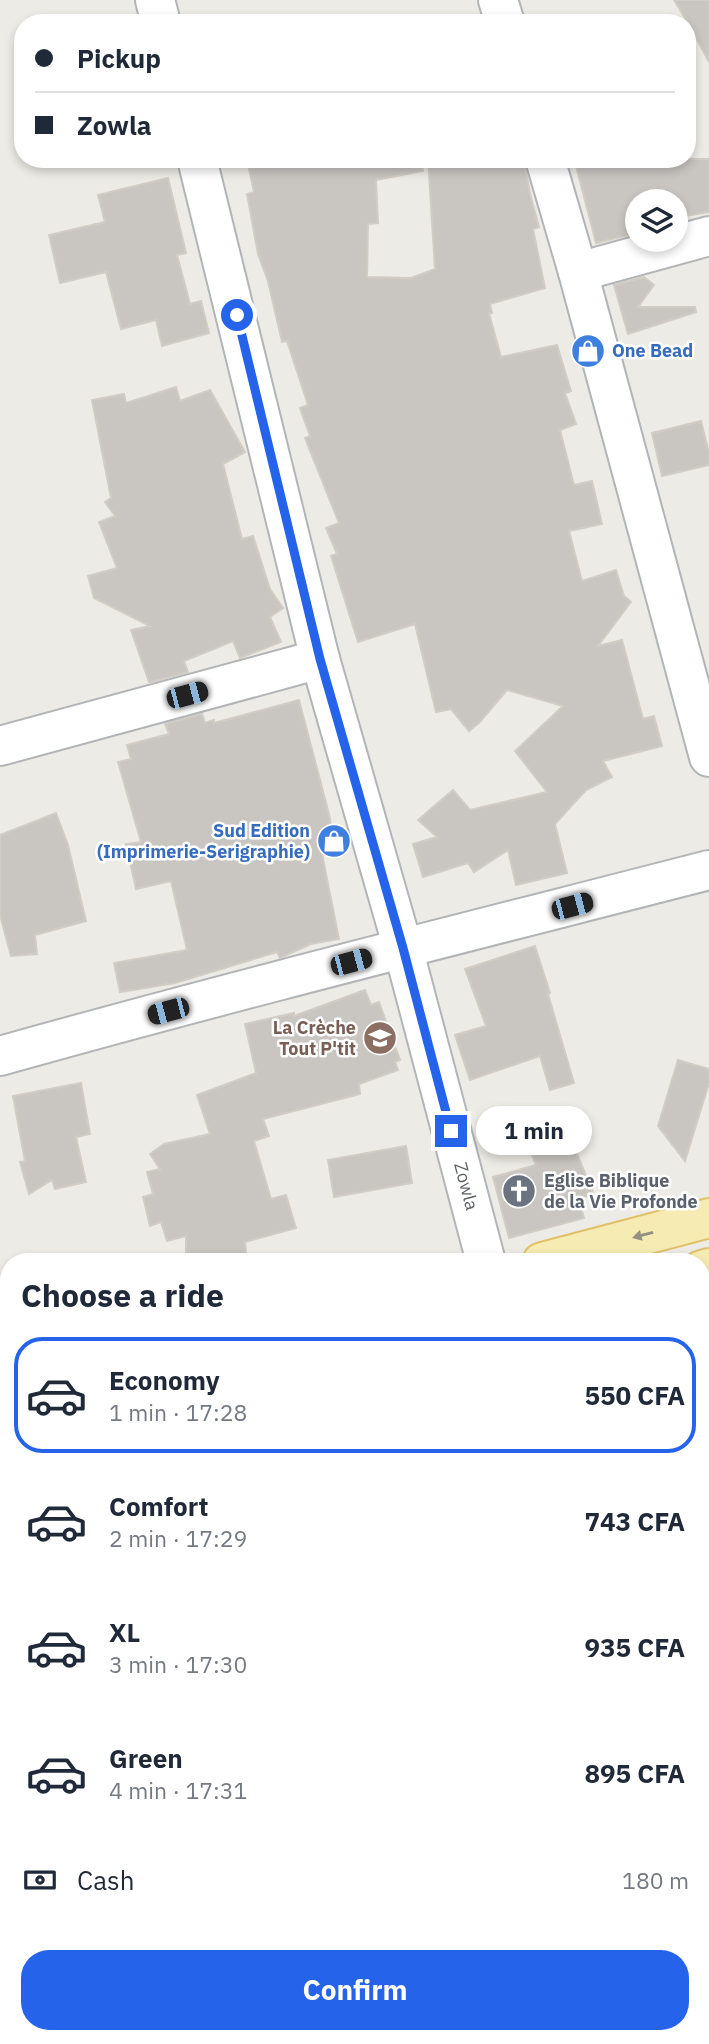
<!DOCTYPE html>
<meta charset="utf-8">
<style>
:root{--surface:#fff;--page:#f2f2f3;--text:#1f2937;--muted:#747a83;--line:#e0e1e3;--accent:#2563eb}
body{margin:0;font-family:"IBM Plex Sans",sans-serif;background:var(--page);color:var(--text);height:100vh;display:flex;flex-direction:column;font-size:26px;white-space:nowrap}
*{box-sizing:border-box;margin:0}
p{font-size:23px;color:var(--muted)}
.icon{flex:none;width:38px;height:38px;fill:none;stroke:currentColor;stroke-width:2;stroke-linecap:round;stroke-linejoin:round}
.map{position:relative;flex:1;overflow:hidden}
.panel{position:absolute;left:0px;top:1253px;width:710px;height:791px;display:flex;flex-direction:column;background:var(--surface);border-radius:28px 28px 0 0;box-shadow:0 4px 10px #0003}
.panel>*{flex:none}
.top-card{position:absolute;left:14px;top:14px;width:682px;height:154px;border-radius:28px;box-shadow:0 4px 10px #0003;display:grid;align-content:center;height:154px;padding:0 21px;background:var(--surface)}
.controls{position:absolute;left:625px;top:189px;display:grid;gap:14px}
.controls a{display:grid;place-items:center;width:63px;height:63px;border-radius:50%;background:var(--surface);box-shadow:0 4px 10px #0003;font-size:35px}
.end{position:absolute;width:32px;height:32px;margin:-16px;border:9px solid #2563eb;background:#fff;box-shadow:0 0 0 4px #fff}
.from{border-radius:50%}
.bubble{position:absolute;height:49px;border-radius:24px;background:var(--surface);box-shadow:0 4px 10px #0003;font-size:23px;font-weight:800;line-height:49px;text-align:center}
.car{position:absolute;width:21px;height:42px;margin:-21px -10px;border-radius:9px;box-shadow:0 0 5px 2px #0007;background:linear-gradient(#222 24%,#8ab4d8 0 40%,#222 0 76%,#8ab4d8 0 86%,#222 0)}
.top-card b{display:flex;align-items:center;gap:24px;height:66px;font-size:26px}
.top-card b+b{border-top:2px solid var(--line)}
.top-card i{width:18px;height:18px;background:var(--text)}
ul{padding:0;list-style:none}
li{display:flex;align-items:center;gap:21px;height:116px;margin:0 14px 10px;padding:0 7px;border:4px solid transparent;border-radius:28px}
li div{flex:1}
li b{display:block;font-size:26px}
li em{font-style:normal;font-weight:800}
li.current{border-color:var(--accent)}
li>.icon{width:63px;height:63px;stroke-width:1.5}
h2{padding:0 21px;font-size:32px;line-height:84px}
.pay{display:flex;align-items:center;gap:18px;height:77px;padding:0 21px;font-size:26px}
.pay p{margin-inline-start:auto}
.primary-button{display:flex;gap:14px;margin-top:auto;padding:14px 21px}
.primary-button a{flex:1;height:80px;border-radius:28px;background:var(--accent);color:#fff;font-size:28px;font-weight:800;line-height:80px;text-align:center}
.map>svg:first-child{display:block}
</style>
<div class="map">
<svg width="709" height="2044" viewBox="0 0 709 2044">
<rect width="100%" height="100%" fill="#edebe5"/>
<g fill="#c9c6c2" stroke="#d1cdc4" stroke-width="2">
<polygon points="674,0 709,0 709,62 688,23"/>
<polygon points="259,159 422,159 423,171 376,180 378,223 368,224 367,277 411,278 435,269 428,159 524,159 530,194 539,227 533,229 545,288 490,304 492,313 489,313 501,357 557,345 571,391 565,393 576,424 560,430 574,485 592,481 602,524 569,531 582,581 616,570 624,596 631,602 598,646 622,640 643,719 654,716 662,746 603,761 612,777 586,790 555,824 567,873 516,885 508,850 474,872 468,863 423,877 413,844 437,837 418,820 453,790 470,810 547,792 515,751 563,706 507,690 479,723 469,731 451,709 436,712 415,624 358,642 331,556 337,554 326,528 339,523 305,438 310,436 300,408 308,405 287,341 282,342 268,281 258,254 247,194 254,192 249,169 259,167"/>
<polygon points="589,159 709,159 709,212 685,216 683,203 637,201 637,233 596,243 575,162"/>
<polygon points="168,178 186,253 177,255 190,304 201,301 209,333 162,346 156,320 121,329 106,272 60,283 49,235 105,222 98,195"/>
<polygon points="644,277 654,285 638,307 695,307 696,312 628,334 614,285"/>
<polygon points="176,387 180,401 210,390 245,452 223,464 242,539 253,536 270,589 283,608 270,617 281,642 240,658 233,641 184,661 188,672 151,682 149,682 131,630 150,626 94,598 88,576 117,568 99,522 115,516 105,502 111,498 92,400 124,394 126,403"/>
<polygon points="701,421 709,453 709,465 662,476 652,433"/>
<polygon points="299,700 330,818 333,853 322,854 339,939 311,944 280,958 277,952 175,983 120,992 114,963 187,950 171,881 136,889 126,844 141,842 118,762 131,759 127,745 169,734 165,724 202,714 205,723 214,720 214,723"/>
<polygon points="56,813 68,845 86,921 35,935 37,954 11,956 0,915 0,835"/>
<polygon points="535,946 550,993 548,994 574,1083 550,1090 540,1056 470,1080 455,1035 486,1026 465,969"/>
<polygon points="365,990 371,1005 379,1002 400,1060 395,1062 398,1070 359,1084 360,1094 263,1119 269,1136 254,1141 271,1199 286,1195 296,1228 245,1242 247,1262 221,1262 221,1256 186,1256 186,1236 167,1241 161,1222 150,1226 143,1197 153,1194 147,1172 160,1169 150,1154 164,1144 210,1134 197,1095 256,1073 245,1024 294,1013 294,1016"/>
<polygon points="678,1060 709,1069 709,1083 685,1161 658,1126"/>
<polygon points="81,1083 90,1134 76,1137 86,1182 55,1189 52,1180 29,1194 20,1162 25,1161 13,1096"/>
<polygon points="564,1122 594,1195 578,1198 584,1218 509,1238 493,1177 536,1165 525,1138"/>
<polygon points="406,1146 412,1183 334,1197 328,1160"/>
</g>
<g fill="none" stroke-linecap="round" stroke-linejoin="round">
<g stroke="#b2b5b8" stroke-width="42">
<g id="minor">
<polyline points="155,0 161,23"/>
<polyline points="498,0 505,23"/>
<path id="s1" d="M197 159 320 659 403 948 486 1262"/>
<polyline points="545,159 578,272 709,757"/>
<polyline points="578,272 709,236"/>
<polyline points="0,746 320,659"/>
<path d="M0 1056C235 990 472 931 709 870"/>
<polyline points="333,2035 335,2044"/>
<polyline points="693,2035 695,2044"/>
</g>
</g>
<g stroke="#e1c06a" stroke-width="42">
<g id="major">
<polyline points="542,1262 709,1218"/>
<polyline points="702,1270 709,1268"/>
<polyline points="0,1408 9,1405"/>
<polyline points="0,1458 9,1454"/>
</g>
</g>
<use href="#minor" stroke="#fff" stroke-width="38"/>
<use href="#major" stroke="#f6ebb2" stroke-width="38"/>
</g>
<defs><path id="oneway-solid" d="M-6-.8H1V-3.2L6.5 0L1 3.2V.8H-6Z" transform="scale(1.75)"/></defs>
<use fill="#93917f" href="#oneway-solid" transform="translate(643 1235) rotate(165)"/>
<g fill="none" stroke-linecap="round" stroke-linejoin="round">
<polyline stroke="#2563eb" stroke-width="9" points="237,315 320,659 403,948 451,1131"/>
</g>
<defs>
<g id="shop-disc" transform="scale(1.75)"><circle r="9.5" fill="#3f7fe0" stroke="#fff"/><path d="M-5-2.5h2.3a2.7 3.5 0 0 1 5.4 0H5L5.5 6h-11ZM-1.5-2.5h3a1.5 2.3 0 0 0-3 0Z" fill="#fff"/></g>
<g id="school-disc" transform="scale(1.75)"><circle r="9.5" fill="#8d6e63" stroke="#fff"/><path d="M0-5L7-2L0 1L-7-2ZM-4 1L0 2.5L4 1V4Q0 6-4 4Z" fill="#fff"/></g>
<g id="church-disc" transform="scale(1.75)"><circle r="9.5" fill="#6b7280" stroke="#fff"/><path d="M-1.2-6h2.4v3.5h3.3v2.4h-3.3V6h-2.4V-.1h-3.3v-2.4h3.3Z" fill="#fff"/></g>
</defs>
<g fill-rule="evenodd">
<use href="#shop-disc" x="588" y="351"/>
<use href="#shop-disc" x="334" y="841"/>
<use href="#school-disc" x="380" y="1038"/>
<use href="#church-disc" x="519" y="1191"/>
</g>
<g text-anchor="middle" stroke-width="5" stroke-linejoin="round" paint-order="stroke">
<g font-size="18" font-weight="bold" fill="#366cbe" stroke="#fff" text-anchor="start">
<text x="612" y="357">One Bead</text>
<text x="310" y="837" text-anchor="end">Sud Edition<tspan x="310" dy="21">(Imprimerie-Serigraphie)</tspan></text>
</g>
<g font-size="18" font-weight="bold" fill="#785e54" stroke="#fff" text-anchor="end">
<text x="356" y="1034">La Crèche<tspan x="356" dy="21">Tout P'tit</tspan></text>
</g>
<g font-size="18" font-weight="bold" fill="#5b616d" stroke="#fff" text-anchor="start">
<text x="544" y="1187">Eglise Biblique<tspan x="544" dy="21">de la Vie Profonde</tspan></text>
</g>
<g font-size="18" fill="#5d6064" stroke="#fff">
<text dy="6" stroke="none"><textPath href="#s1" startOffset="1062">Zowla</textPath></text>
</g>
</g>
</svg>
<div class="controls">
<a><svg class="icon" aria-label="layers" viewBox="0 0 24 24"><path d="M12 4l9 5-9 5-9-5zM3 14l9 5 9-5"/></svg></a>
</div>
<i class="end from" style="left:237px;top:315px"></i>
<i class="end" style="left:451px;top:1131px"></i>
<div class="bubble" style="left:476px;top:1106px;width:116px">1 min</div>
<i class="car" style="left:187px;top:695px;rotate:75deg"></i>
<i class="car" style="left:572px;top:906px;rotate:75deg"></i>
<i class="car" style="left:351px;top:962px;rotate:75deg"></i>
<i class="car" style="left:168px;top:1011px;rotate:255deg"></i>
<div class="top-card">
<b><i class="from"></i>Pickup</b>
<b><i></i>Zowla</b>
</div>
<section class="panel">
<h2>Choose a ride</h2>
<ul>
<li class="current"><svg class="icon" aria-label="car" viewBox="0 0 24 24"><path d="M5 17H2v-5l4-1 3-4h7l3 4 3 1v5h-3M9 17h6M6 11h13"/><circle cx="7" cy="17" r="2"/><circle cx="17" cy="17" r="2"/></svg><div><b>Economy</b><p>1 min · 17:28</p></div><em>550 CFA</em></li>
<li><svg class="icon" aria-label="car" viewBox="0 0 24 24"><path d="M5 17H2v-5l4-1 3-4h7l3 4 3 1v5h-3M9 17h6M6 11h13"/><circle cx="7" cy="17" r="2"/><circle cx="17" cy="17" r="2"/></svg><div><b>Comfort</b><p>2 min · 17:29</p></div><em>743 CFA</em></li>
<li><svg class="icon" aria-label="car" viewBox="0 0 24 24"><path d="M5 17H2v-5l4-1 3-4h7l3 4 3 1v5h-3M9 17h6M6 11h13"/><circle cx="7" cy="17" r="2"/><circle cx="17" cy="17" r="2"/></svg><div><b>XL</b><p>3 min · 17:30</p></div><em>935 CFA</em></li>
<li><svg class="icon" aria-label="car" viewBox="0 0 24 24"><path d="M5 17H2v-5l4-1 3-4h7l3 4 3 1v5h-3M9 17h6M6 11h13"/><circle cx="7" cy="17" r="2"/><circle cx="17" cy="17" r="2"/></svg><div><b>Green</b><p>4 min · 17:31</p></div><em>895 CFA</em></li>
</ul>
<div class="pay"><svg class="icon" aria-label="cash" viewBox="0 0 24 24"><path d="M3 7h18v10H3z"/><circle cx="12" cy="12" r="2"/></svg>Cash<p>180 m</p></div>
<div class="primary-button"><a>Confirm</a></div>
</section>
</div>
